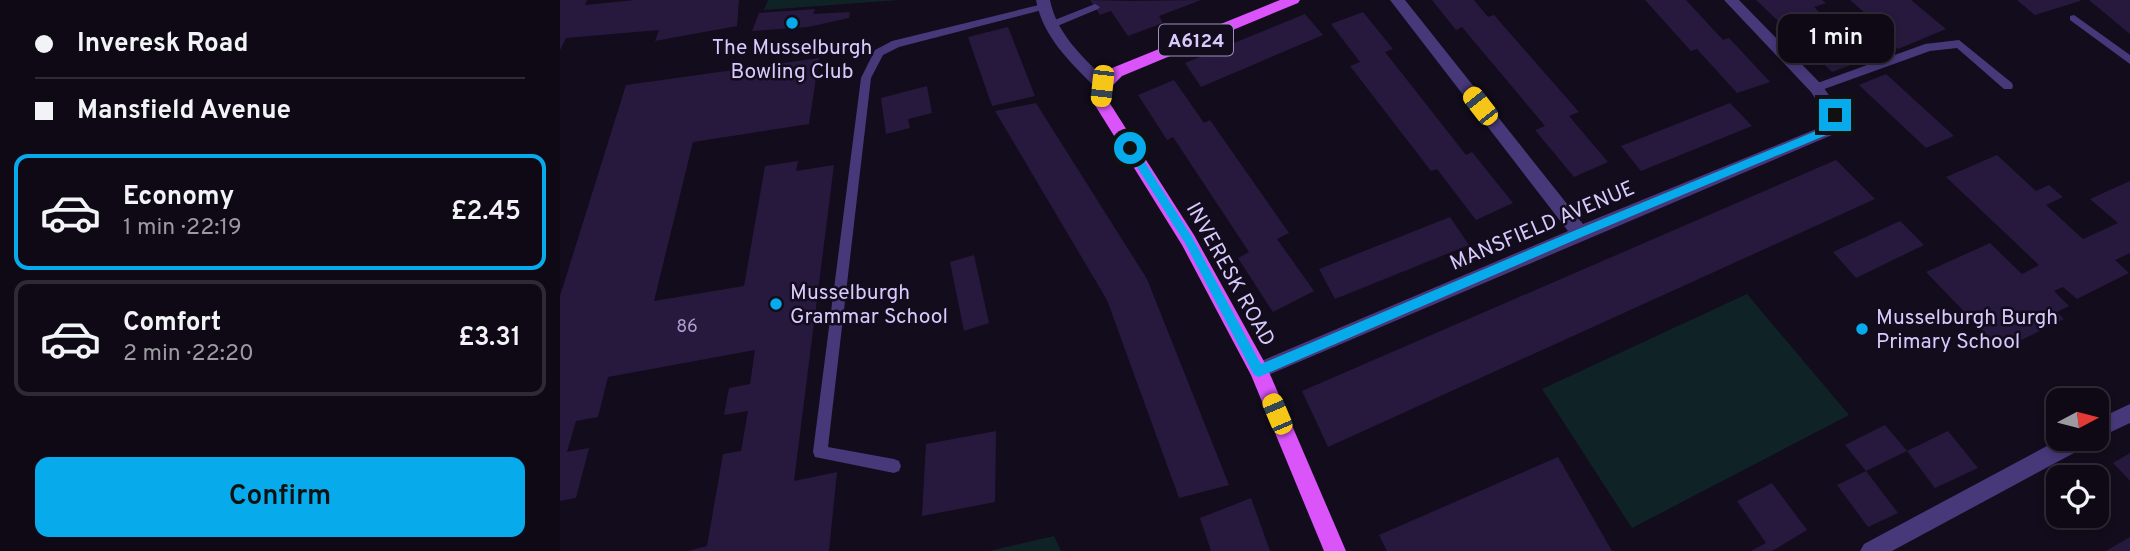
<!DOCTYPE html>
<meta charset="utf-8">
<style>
:root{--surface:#0e0915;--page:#17121e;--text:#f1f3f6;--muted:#9b9aa0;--line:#2e2a34;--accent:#07aaeb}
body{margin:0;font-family:Overpass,sans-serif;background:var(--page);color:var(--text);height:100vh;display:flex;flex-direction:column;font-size:26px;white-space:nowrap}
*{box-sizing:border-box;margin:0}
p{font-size:23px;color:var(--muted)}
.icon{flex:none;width:38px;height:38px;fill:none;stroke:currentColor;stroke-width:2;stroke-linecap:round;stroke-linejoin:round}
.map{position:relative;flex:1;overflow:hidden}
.panel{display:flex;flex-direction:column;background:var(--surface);width:560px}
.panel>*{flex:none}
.top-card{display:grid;align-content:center;height:154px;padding:0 35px;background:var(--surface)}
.needle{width:46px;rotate:83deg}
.fabs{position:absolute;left:1486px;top:388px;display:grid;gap:14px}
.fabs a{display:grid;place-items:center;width:63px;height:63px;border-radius:14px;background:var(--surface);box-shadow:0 4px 10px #0003,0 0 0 2px var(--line);font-size:35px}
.end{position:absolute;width:32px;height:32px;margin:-16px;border:9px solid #07aaeb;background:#111;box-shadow:0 0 0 4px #111}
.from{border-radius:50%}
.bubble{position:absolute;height:49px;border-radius:14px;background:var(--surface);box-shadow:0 4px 10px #0003,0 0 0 2px var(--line);font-size:23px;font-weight:600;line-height:49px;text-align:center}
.car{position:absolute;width:21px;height:42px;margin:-21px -10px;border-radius:9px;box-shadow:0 0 5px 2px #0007;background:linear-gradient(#f5c518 24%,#345 0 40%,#f5c518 0 76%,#345 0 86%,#f5c518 0)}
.top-card b{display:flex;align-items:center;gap:24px;height:66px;font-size:26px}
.top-card b+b{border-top:2px solid var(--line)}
.top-card i{width:18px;height:18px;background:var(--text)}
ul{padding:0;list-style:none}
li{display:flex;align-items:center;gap:21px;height:116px;margin:0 14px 10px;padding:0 21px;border:4px solid var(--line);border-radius:14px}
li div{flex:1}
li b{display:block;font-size:26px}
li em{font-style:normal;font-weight:600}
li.current{border-color:var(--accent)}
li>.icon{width:63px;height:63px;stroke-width:1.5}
.primary-button{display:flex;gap:14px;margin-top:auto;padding:14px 35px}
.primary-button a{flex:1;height:80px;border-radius:14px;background:var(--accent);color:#111;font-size:28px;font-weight:600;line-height:80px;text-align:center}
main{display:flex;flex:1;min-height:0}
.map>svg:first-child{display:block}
</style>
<main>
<section class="panel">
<div class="top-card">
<b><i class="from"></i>Inveresk Road</b>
<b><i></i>Mansfield Avenue</b>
</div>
<ul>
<li class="current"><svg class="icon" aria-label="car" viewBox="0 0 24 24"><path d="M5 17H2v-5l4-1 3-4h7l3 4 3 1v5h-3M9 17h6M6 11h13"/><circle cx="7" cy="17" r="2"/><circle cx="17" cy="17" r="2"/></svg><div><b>Economy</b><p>1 min · 22:19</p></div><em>£2.45</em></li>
<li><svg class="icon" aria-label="car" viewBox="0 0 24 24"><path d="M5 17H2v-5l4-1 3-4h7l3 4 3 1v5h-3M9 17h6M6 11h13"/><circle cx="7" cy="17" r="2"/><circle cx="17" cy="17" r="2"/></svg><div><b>Comfort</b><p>2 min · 22:20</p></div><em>£3.31</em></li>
</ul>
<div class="primary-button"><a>Confirm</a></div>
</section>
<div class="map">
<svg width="1570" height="551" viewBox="0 0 1570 551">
<rect width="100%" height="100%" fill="#120c1c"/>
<g fill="#0f2326">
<polygon points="208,0 339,0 204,10"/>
<polygon points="1187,294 1289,415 1072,528 982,389"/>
<polygon points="494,536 501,551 429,551"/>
</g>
<g fill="#27193d">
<polygon points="0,0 27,0 25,5 75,0 179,0 177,26 95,41 99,30 6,38 0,50"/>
<polygon points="530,0 571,1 641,0 599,16 603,23 568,36 551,11 540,15"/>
<polygon points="872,0 914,0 928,17 934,15 1019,112 1009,116 1048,162 1014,177 975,130 985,126 902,27 896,30"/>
<polygon points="1085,0 1126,0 1163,40 1169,38 1210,82 1177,93 1137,49 1131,51"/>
<polygon points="1196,0 1262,0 1266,3 1254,7 1309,58 1272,72"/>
<polygon points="1290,0 1351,0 1386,29 1338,49 1300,16 1306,14"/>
<polygon points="1457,0 1520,0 1520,1 1475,15"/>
<polygon points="1529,0 1570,0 1570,34"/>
<polygon points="255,9 253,14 290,12 289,18 248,27 192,31 199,13"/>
<polygon points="803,12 833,49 825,52 906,155 912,152 953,203 916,220 877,169 871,171 790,66 800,62 771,24"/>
<polygon points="745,14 763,35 641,87 625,63"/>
<polygon points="448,27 475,96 432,106 408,37"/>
<polygon points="259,58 249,124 133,142 94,301 184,286 205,166 238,161 236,171 274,165 234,481 277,472 269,551 128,551 147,546 163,454 181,451 188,411 164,415 169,388 190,384 195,350 48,377 38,417 16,421 7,452 29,448 16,498 0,501 0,296 66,85"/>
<polygon points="1326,74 1394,136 1366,148 1299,85"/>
<polygon points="614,80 644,123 650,120 729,233 717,239 754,291 713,312 678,258 689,252 613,137 607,140 578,95"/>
<polygon points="367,86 372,113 348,119 350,128 326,134 321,98"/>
<polygon points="476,103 587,279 669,485 619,498 547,300 435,111"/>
<polygon points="1170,103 1192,126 1081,171 1061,146"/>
<polygon points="1437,155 1476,191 1489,185 1503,197 1486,205 1523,239 1558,223 1530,199 1570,181 1570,253 1555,260 1569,273 1517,299 1503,287 1494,291 1509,306 1497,312 1504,319 1441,350 1366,272 1430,243 1462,274 1479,265 1386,177"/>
<polygon points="1276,160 1315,199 768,447 742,391"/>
<polygon points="890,217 909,245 775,299 759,269"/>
<polygon points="1340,221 1364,245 1296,278 1273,252"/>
<polygon points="414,255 429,323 404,331 390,262"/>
<polygon points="1325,425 1347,451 1388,431 1418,468 1375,488 1347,451 1306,471 1338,513 1308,527 1277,485 1306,471 1285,445"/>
<polygon points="436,431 435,502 362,516 366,444"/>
<polygon points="1570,453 1570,481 1553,463"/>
<polygon points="998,457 1052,551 827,551 819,535"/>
<polygon points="1212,483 1247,530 1212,551 1191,551 1206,543 1177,501"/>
<polygon points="691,498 710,551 651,551 640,518"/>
<polygon points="1570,537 1570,551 1546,551"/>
</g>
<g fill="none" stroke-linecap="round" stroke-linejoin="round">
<g fill="#47387a" fill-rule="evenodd">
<polygon points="483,4 488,7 486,9 339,47 323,55 311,78 268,447 334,459 339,461 341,466 339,471 334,473 255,457 253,452 301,78 315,50 332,41"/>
<polygon points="535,4 540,7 538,9 495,27 487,27 486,25 487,23"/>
<polygon points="1514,15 1570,55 1570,64 1510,20 1510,16"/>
<polygon points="1399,40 1452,83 1453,86 1452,89 1444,89 1397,48 1370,51 1256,92 1251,88 1252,85 1365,44"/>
</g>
<g fill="#47387a" fill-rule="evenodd">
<path d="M476 0H490C497 35 524 58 548 82L551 86 548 90H538C512 64 483 38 476 0Z"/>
<polygon points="830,0 845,0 1023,224 1266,125 1267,116 1251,92 1164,0 1179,0 1261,84 1283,115 1279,132 699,379 692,377 690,371 692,365 1008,231"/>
<polygon points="1570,404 1570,423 1536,439 1536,420"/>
<polygon points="1500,439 1530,439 1527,446 1332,551 1300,551 1304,544"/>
</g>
<polygon fill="#da54fa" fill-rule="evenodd" points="720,0 740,0 738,3 562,76 550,88 549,102 634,235 706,365 786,551 764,551 691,375 622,245 533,102 535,86 552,68"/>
</g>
<polygon fill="#07aaeb" points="1275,111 1280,115 1276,131 1024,236 699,377 694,375 625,243 565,148 570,144 574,145 632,237 701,364 1016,230 1268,126 1270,115"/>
<g fill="#07aaeb" stroke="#120c1c" stroke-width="2.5">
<circle cx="232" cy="23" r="7"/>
<circle cx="216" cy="304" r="7"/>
<circle cx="1302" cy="329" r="7"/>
</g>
<g text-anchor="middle" stroke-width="5" stroke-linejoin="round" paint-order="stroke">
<g font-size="18" fill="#ac9dcd">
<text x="127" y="332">86</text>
</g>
<rect fill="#120c1c" stroke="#9d90ba" stroke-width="2" x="599" y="24.5" width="74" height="31" rx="5"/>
<g font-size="19" font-weight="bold" fill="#d9c9fd">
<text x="636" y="47">A6124</text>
</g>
<g font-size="21" fill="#d9c9fd" stroke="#120c1c" text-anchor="start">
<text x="232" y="54" text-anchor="middle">The Musselburgh<tspan x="232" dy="24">Bowling Club</tspan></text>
<text x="230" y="299">Musselburgh<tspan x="230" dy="24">Grammar School</tspan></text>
<text x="1316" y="324">Musselburgh Burgh<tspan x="1316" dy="24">Primary School</tspan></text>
</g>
<g font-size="21" fill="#d9c9fd" stroke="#120c1c">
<text transform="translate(982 225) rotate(-23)" y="7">MANSFIELD AVENUE</text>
<text transform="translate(671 274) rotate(61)" y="7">INVERESK ROAD</text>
</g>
</g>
</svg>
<div class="fabs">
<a><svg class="needle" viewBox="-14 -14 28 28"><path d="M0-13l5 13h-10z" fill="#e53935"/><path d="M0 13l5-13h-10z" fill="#9b9aa0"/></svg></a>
<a><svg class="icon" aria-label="locate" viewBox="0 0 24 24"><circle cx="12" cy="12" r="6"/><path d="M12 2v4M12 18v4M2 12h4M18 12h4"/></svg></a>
</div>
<i class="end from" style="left:570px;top:148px"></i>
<i class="end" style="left:1275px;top:115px"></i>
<div class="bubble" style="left:1218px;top:14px;width:116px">1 min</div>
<i class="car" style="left:542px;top:86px;rotate:186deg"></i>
<i class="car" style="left:920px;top:106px;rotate:322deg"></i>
<i class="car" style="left:717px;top:414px;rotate:337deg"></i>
</div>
</main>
